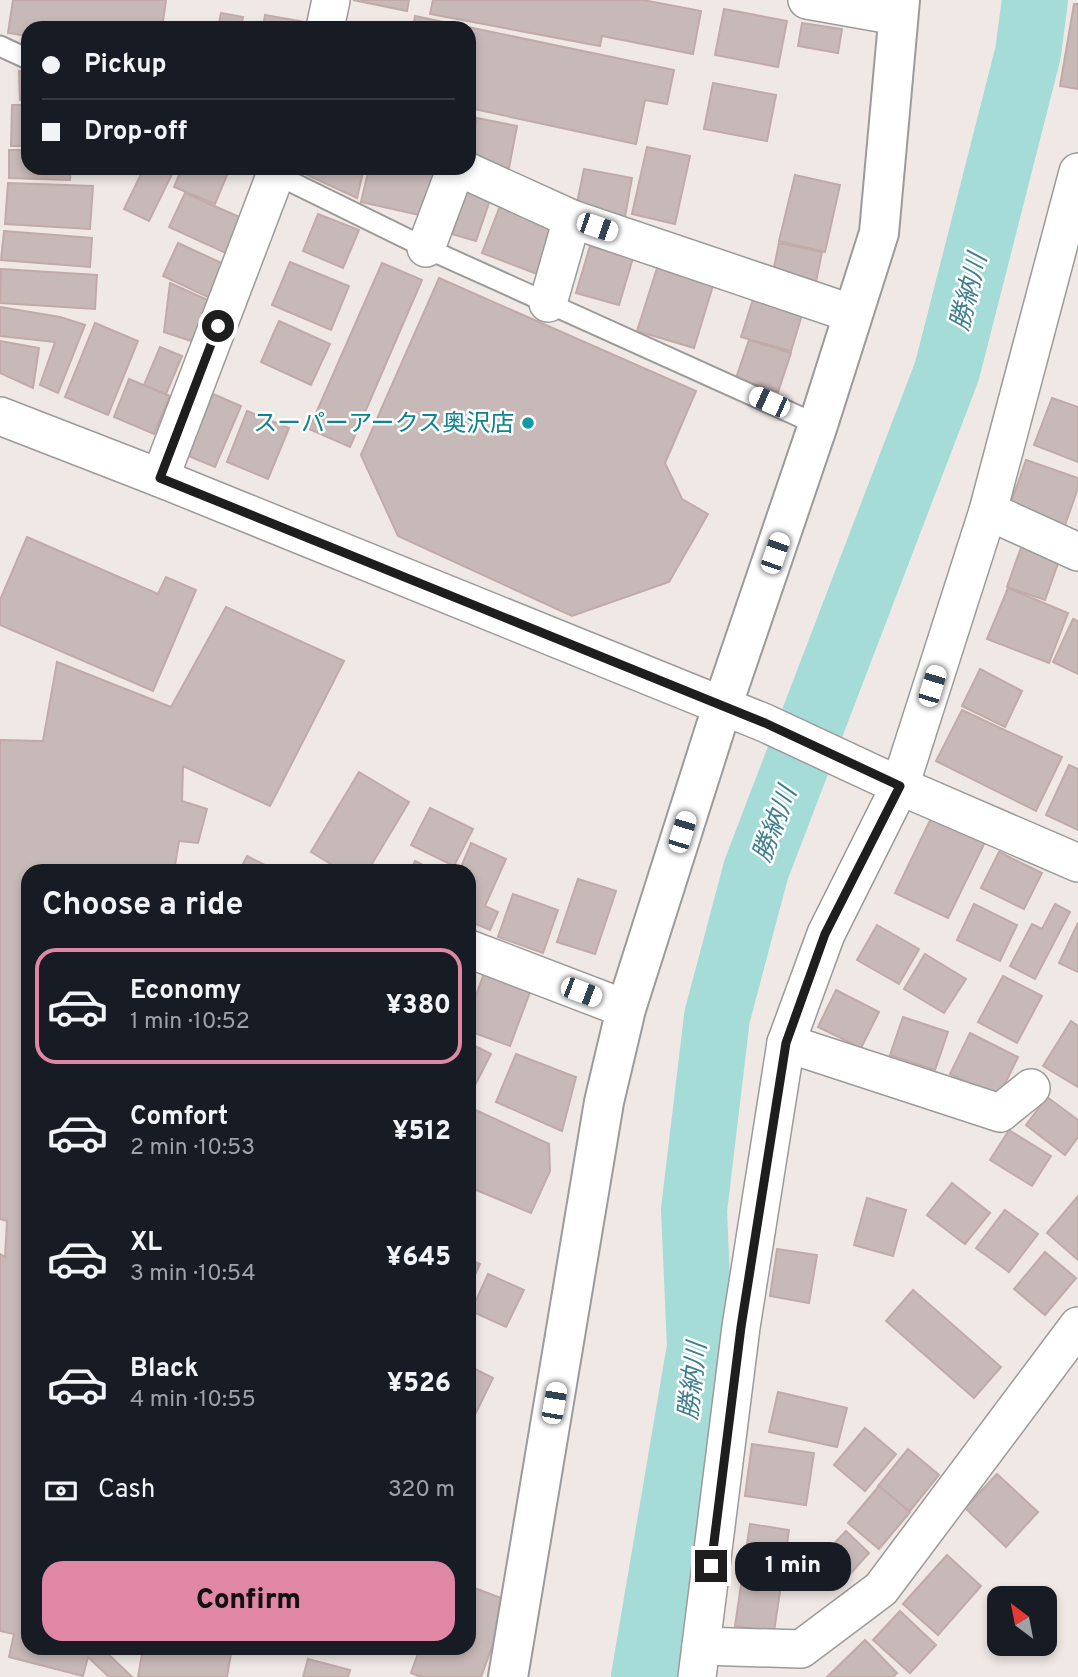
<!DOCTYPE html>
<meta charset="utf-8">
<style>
:root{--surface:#171b24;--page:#242831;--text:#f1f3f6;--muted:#9ea1a6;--line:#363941;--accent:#e087a5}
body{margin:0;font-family:Overpass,"Noto Sans JP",sans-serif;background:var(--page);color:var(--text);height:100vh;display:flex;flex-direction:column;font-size:26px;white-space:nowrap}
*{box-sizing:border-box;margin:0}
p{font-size:23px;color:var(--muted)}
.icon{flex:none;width:38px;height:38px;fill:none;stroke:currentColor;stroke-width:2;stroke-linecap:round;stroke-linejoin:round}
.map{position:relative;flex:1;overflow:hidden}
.panel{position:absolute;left:21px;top:864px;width:455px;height:791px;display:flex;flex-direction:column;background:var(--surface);border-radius:21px;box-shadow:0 4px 10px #0003}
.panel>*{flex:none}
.top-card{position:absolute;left:21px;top:21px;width:455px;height:154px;border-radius:21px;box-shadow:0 4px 10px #0003;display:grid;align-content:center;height:154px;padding:0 21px;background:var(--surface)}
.needle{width:46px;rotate:328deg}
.fabs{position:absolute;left:987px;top:1586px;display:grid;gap:14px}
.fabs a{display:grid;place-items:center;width:70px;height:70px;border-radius:14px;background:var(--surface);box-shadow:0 4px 10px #0003;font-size:35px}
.end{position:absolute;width:32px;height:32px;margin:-16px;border:9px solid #1e1e1e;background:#fff;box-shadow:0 0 0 4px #fff}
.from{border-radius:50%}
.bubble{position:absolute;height:49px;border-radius:21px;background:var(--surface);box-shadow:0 4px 10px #0003;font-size:23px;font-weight:800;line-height:49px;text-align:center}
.car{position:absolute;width:21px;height:42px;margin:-21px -10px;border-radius:9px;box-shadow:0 0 5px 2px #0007;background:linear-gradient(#fff 24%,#345 0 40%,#fff 0 76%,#345 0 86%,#fff 0)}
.top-card b{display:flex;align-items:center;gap:24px;height:66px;font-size:26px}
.top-card b+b{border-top:2px solid var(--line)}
.top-card i{width:18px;height:18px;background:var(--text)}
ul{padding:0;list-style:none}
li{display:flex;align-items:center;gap:21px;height:116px;margin:0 14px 10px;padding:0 7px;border:4px solid transparent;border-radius:21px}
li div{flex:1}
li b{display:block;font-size:26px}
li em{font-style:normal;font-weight:800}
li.current{border-color:var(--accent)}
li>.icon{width:63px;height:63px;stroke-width:1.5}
h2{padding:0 21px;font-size:32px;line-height:84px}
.pay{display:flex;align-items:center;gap:18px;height:77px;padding:0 21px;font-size:26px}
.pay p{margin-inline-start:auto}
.cta{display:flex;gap:14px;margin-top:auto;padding:14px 21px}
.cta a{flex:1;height:80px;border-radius:21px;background:var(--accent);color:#111;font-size:28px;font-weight:800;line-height:80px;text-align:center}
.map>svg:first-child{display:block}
</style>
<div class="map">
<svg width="1078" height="1677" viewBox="0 0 1078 1677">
<rect width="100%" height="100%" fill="#efe8e5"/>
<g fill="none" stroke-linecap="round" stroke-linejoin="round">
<polyline stroke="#a5dcd8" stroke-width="66" points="644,1677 700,1347 694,1210 717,1017 756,870 947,371 1028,53 1035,0"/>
</g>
<g fill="#c7b9b8" stroke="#c1aaa7" stroke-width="2">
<polygon points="13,0 166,0 162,28 28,28 28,36 8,33"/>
<polygon points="353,0 409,0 407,11"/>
<polygon points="433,0 643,0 701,11 693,54 602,36 600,46 430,14"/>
<polygon points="1074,4 1078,4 1078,89 1060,86"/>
<polygon points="724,9 787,21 778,67 715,55"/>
<polygon points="221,13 243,17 241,28 218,28"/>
<polygon points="265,15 311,23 310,28 263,28"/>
<polygon points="415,16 674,70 667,104 645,100 636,144 469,108 469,28 413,28"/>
<polygon points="802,23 842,29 838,53 798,46"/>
<polygon points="19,71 28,73 28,100 20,100"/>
<polygon points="713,83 776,95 767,141 704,129"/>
<polygon points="12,105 28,105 28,146 11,146"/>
<polygon points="477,118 517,126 509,168 469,161"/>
<polygon points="647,147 690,156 675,224 632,214"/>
<polygon points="9,150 28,150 28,168 71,168 70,180 9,178"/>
<polygon points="144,168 175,168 149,221 124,209"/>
<polygon points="182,168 230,168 215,204 174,187"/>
<polygon points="306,168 364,168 357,198 305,174"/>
<polygon points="369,168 445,168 433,218 361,202"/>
<polygon points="584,169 632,178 624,222 575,213"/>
<polygon points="795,175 840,185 825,252 779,241"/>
<polygon points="8,183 93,186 90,229 5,224"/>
<polygon points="470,183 493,191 476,241 452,234"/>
<polygon points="185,193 244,219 228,254 169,227"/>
<polygon points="503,198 562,220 542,276 482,253"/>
<polygon points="318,214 359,230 343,268 303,251"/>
<polygon points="4,231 92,238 90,267 1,260"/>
<polygon points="178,243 228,266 212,299 163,276"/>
<polygon points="779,243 822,252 814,292 771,282"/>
<polygon points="590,246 633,258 619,305 576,293"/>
<polygon points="290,262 349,286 331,330 272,305"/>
<polygon points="659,262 715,279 694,348 637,331"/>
<polygon points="382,263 422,280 350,447 309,429"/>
<polygon points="1,269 97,275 95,309 0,303"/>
<polygon points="439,278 696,391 665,463 682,499 708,514 669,582 572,616 398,536 361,455"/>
<polygon points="170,283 212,302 197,343 164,332"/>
<polygon points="756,290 805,305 791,351 741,337"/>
<polygon points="0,307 60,317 85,325 58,393 40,385 55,342 0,336"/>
<polygon points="279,321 330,344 311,385 261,362"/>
<polygon points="95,323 138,341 108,415 65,397"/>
<polygon points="749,340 791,353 778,392 736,378"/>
<polygon points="0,341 39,348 33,388 0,373"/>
<polygon points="160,347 182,356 166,394 144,385"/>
<polygon points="129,379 170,396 154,434 114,417"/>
<polygon points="213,394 241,406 215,467 186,455"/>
<polygon points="1052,398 1078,407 1078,462 1034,445"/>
<polygon points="247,411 289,428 268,479 227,462"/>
<polygon points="1026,460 1078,478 1078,488 1064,528 1009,508"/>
<polygon points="27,537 158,594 166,577 196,590 153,691 0,625 0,600"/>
<polygon points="1023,542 1061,555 1045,600 1007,587"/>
<polygon points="1008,588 1068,613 1049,663 987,639"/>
<polygon points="226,607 344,661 270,806 183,766 182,801 207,809 198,843 179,841 174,872 28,872 28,1648 102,1648 132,1677 109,1677 88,1657 83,1676 9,1657 14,1634 0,1631 0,1254 5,1257 7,1221 0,1219 0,740 43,741 57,662 171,707"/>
<polygon points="1073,619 1078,621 1078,674 1053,662"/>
<polygon points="980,669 1022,691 1005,727 962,706"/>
<polygon points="962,710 1062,757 1036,811 936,761"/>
<polygon points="1069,765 1078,769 1078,830 1046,815"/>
<polygon points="359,772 409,802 367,872 344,872 311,852"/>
<polygon points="430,808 473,829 454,866 411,845"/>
<polygon points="935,810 988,836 948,918 895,893"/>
<polygon points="471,843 506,859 485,906 498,912 490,930 469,921 469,872 459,872"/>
<polygon points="999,852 1042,873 1024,909 981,888"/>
<polygon points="247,856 279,872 239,872"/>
<polygon points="415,861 437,872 410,872"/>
<polygon points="578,879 616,891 595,954 557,942"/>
<polygon points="513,894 558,910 543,953 498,937"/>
<polygon points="974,904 1017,925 1000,961 957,940"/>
<polygon points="1055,904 1070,912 1035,979 1010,966 1032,924 1042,929"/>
<polygon points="1078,923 1078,972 1059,963"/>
<polygon points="877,925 919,949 899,984 857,960"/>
<polygon points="925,954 966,979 944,1013 904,989"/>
<polygon points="486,968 533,984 510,1046 469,1031 469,1014"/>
<polygon points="1003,976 1042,996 1017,1043 978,1022"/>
<polygon points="836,990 879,1012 861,1048 818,1027"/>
<polygon points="903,1017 948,1032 935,1070 890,1055"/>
<polygon points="1071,1021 1078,1026 1078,1087 1043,1066"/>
<polygon points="970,1033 1018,1057 998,1098 950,1074"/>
<polygon points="469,1043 491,1054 472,1091 469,1090"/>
<polygon points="516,1054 576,1077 562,1131 496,1102"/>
<polygon points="1047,1097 1078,1120 1078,1137 1065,1155 1026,1125"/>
<polygon points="469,1107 549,1144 550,1171 531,1213 469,1187"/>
<polygon points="1009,1130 1051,1156 1032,1186 990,1160"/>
<polygon points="952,1183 990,1213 965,1244 927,1215"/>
<polygon points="1078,1196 1078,1260 1047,1233"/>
<polygon points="867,1198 906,1210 893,1256 854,1245"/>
<polygon points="1005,1210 1038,1234 1009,1272 976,1248"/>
<polygon points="777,1249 817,1255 809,1303 770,1296"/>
<polygon points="1045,1252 1076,1278 1045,1315 1014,1289"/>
<polygon points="469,1259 480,1264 469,1288"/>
<polygon points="488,1274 524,1290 506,1327 471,1311"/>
<polygon points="913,1290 1001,1367 974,1398 886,1321"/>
<polygon points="469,1366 493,1378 469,1427"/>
<polygon points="778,1392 847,1408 837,1447 769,1432"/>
<polygon points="865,1428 896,1454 865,1491 834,1465"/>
<polygon points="752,1444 814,1453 806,1505 745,1496"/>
<polygon points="908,1449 939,1475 909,1512 878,1486"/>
<polygon points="997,1474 1038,1512 1006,1547 965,1508"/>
<polygon points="879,1486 910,1512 879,1549 848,1523"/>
<polygon points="750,1524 789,1530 774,1632 735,1626"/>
<polygon points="846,1531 869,1553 850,1574 827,1551"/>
<polygon points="947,1555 981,1586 938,1635 903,1604"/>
<polygon points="469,1586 509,1601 481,1677 421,1677 411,1673 420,1648 469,1648"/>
<polygon points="900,1611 936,1645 910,1673 873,1640"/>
<polygon points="865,1640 897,1673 893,1677 827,1677"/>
<polygon points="143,1648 232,1648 227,1677 138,1677"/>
<polygon points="308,1659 350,1670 348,1677 303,1677"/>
</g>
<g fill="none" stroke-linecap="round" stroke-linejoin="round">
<g stroke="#9b9b9b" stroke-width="23">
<g id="service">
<polyline points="0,46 28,59"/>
<polyline points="269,171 426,248 818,425"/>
</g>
</g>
<g stroke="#9b9b9b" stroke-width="40">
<g id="minor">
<polyline points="807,0 897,16"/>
<polyline points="325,28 331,0"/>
<polyline points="460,168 572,219"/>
<polyline points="426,248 456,168"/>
<polyline points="548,303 572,219 853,314"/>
<polyline points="0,416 160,478 765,723 900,786 1078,863"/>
<polyline points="160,478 278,168"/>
<polyline points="988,511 1078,552"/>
<polyline points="469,949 626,1009"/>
<polyline points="786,1043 1000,1113 1031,1088"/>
<polyline points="701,1646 801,1649 881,1589 1078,1326"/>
<polyline points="697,1677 741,1327 786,1043 826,934 900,786 988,511 1078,172"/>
</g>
</g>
<g stroke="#9b9b9b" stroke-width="42">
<polyline id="tertiary" points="508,1677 604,1102 626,1009 722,707 818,425 879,233 900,0"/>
</g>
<use href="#service" stroke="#fff" stroke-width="19"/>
<use href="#minor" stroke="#fff" stroke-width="37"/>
<use href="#tertiary" stroke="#fff" stroke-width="38"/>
</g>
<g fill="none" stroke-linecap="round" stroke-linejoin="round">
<polyline stroke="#1e1e1e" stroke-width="9" points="218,326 160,478 765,723 900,786 825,934 786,1043 741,1327 711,1566"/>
</g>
<circle fill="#0f9aa8" stroke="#fff" stroke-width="2.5" cx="528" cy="423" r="7"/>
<g text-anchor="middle" stroke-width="5" stroke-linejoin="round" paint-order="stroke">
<g font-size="24" fill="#0d838f" stroke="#fff" text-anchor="end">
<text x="514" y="431">スーパーアークス奥沢店</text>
</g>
<g font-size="26" font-style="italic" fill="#407f8e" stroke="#fff">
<text transform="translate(968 292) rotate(-76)" y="9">勝納川</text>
<text transform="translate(774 824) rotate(-69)" y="9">勝納川</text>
<text transform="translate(692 1381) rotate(-83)" y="9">勝納川</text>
</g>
</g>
</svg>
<div class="fabs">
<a><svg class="needle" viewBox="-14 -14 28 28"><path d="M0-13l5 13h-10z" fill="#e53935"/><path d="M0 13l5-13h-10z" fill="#9ea1a6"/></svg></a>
</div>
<i class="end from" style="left:218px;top:326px"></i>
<i class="end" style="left:711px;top:1566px"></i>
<div class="bubble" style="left:735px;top:1542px;width:116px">1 min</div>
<i class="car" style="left:597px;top:227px;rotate:109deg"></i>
<i class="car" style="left:769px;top:402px;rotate:294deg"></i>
<i class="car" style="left:775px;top:553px;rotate:19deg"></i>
<i class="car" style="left:932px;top:686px;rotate:17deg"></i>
<i class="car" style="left:682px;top:832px;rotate:17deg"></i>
<i class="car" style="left:581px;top:992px;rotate:111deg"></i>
<i class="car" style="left:554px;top:1403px;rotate:10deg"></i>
<div class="top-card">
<b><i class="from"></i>Pickup</b>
<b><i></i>Drop-off</b>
</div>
<section class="panel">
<h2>Choose a ride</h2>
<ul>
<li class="current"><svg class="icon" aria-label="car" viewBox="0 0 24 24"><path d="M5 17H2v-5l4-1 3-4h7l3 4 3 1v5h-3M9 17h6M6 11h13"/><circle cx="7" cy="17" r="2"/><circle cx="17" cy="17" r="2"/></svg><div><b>Economy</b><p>1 min · 10:52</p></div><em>¥380</em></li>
<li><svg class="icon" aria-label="car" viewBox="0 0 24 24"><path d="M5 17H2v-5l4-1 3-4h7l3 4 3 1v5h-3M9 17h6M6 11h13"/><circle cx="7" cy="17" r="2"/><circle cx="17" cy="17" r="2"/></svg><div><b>Comfort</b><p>2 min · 10:53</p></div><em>¥512</em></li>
<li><svg class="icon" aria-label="car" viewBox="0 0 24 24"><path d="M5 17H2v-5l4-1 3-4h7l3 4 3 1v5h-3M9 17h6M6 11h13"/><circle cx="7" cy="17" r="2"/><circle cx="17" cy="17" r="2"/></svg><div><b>XL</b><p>3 min · 10:54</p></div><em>¥645</em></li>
<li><svg class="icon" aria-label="car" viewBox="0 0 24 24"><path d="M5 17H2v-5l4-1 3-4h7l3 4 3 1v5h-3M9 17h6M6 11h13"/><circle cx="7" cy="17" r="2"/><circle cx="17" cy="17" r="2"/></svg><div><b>Black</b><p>4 min · 10:55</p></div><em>¥526</em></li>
</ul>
<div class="pay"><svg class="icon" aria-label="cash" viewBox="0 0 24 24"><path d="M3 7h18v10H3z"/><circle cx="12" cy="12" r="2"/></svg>Cash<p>320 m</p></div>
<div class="cta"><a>Confirm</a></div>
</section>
</div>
